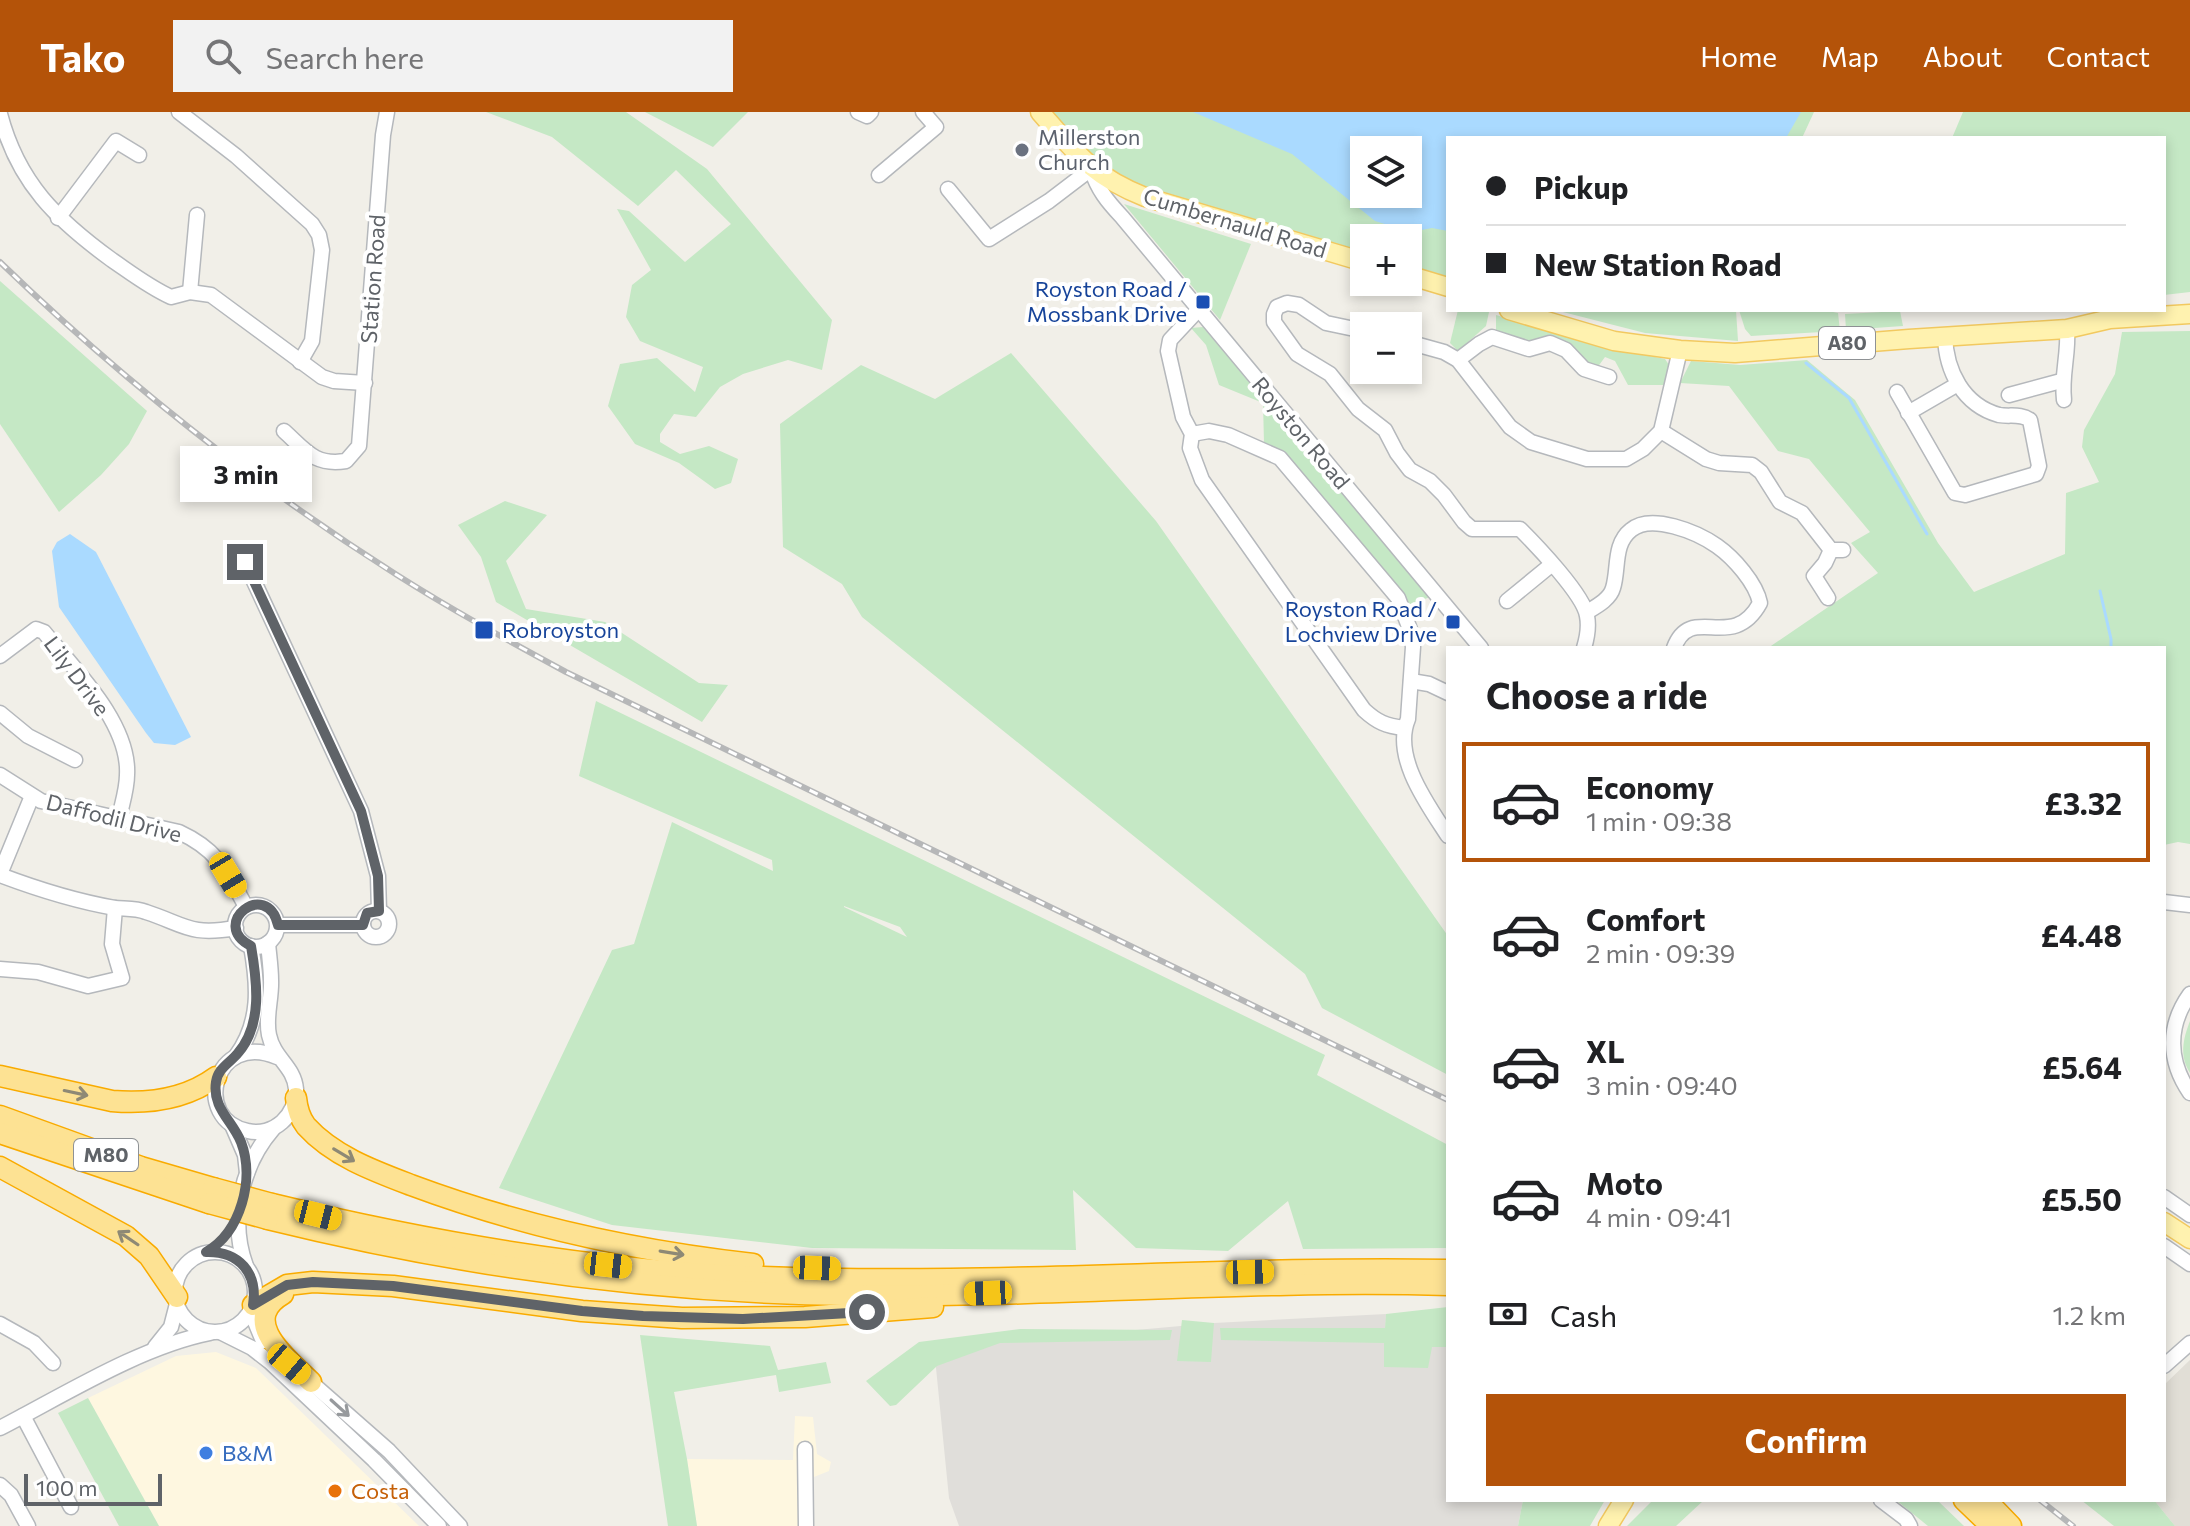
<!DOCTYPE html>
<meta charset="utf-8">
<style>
:root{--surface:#fff;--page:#f2f2f2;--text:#202124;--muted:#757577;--line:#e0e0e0;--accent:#b45309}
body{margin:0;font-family:Commissioner,sans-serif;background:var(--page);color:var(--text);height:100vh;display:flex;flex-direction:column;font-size:30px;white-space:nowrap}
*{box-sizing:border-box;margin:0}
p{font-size:26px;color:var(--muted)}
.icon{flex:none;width:44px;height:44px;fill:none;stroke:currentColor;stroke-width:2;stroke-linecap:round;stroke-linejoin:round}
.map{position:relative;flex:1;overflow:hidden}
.drawer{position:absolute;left:1446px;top:534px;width:720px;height:856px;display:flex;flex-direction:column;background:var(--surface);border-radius:0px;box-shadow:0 4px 12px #0003}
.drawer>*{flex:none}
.top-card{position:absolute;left:1446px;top:24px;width:720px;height:176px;border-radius:0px;box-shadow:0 4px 12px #0003;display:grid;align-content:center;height:176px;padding:0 40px;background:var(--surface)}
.tools{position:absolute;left:1350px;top:24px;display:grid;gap:16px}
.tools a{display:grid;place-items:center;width:72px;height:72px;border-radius:0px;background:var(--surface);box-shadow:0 4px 12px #0003;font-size:40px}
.scale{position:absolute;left:24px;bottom:20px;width:138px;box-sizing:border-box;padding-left:8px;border:4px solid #5f6368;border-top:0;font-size:22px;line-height:28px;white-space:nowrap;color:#5f6368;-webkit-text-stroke:6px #fff;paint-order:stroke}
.end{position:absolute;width:36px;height:36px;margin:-18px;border:10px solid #5f6368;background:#fff;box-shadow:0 0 0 4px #fff}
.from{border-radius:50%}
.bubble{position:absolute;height:56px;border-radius:0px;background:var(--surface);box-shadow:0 4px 12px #0003;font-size:26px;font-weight:700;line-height:56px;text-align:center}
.car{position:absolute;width:24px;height:48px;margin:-24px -12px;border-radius:10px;box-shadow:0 0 6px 2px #0007;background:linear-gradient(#f5c518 24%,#345 0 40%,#f5c518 0 76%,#345 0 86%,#f5c518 0)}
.top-card b{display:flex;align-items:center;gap:28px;height:76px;font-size:30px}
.top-card b+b{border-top:2px solid var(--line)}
.top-card i{width:20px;height:20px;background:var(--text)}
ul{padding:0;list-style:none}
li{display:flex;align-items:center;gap:24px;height:120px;margin:0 16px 12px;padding:0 24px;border:4px solid transparent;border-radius:0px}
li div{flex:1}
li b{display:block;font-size:30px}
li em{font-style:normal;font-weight:700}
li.on{border-color:var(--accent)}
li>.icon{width:72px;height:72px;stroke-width:1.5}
h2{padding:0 40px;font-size:36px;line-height:96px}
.pay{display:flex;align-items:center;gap:20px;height:88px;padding:0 40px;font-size:30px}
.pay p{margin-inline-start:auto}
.button{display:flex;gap:16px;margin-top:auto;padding:16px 40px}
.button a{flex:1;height:92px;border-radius:0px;background:var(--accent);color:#fff;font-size:32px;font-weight:700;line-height:92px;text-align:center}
header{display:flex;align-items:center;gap:48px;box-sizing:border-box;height:112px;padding:0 40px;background:var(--accent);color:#fff}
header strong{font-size:38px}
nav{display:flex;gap:44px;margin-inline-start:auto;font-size:28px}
.search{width:560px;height:72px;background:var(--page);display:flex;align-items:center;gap:20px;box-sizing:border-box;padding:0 28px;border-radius:0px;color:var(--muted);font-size:30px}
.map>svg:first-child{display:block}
</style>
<header>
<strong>Tako</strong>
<div class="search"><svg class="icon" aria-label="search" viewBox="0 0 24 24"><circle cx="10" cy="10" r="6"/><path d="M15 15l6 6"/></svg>Search here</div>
<nav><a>Home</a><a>Map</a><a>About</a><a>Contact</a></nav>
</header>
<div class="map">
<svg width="2190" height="1414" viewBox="0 0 2190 1414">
<rect width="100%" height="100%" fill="#f1efe8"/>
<g fill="#fef7e0">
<polygon points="216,1240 256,1256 419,1414 159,1414 88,1286 176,1244"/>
<polygon points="795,1304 813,1305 817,1342 831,1350 829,1359 814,1365 814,1414 697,1414 687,1347 793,1348"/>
</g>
<polygon fill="#e0deda" points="1386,1202 1384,1255 1432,1235 1448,1235 1448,1388 1523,1388 1518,1414 959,1414 949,1386 934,1236 1214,1211"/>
<polygon fill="#e1ded6" points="2190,1248 2190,1414 2175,1414 2154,1388 2164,1388 2164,1273"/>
<g fill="#c5e8c5" fill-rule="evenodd">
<polygon points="486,0 626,0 707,57 832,208 822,258 788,248 743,262 720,275 696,305 674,302 660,322 660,330 680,342 709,334 738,347 731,371 715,377 679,351 635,332 608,294 620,252 657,246 695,280 703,255 640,229 626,205 632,173 651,158 617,97 629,99 685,150 731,112 676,58 638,94 552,25"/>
<polygon points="645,0 748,0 713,35"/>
<path d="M1051 0H1814L1802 26H1448V167L1408 155V126H1364V142L1131 70 1095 52ZM1364 38H1408V82H1364Z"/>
<polygon points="1963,0 2190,0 2190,180 2164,183 2164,26 1952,26"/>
<polygon points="1124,92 1251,132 1220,208"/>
<polygon points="0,169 147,299 129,332 101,363 59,400 0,312"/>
<polygon points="1458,198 1489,200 1486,214 1458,239 1450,231"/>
<polygon points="1555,198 1736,198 1738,229 1645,221"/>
<polygon points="1739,198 1823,198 1838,201 1840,219 1751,224 1745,217"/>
<polygon points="1900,199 1903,214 1846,218 1845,202"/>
<polygon points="1496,203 1611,236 1665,247 1669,253 1664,273 1628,273 1615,249 1605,245 1597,256 1589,255 1568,234 1522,232 1511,224 1496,220"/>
<polygon points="1203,215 1430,485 1409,493 1284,341 1264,331 1263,291 1219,273 1206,233 1191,216"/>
<polygon points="2190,219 2190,732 2178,730 2164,733 2164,536 1768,536 1878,461 1851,431 1870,420 1809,347 1778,339 1729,274 1680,271 1691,249 1740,253 1807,248 1855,288 1938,431 1974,480 2065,442 2066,381 2099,370 2082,335 2084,318 2115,262 2122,220"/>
<polygon points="1011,241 1156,409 1448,824 1448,963 1322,896 1305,862 862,505 842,472 783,435 780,312 861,253 935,287"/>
<polygon points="505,389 547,403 506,449 526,497 605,510 699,571 728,573 702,610 496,490 481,445 458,413"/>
<path d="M596 589 1325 943 1317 963 1448 1033V1136L1303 1137 1288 1089 1228 1139 1136 1136 1073 1078 1076 1138 812 1136 612 1113 499 1076 612 838 634 832 672 710 773 759 772 748 579 664ZM844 794 900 815 907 825 844 795Z"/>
<path d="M2190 909V961C2179 944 2183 927 2190 909Z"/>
<polygon points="1448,1195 1448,1235 1432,1235 1428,1256 1384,1255 1384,1231 1221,1228 1220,1216 1385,1216 1386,1202"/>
<polygon points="1182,1208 1214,1211 1211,1250 1177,1249"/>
<polygon points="1020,1217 1172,1218 1170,1228 1000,1231 937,1254 896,1293 890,1294 866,1269 919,1230"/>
<polygon points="640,1223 770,1234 778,1258 826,1250 831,1271 779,1280 776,1263 674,1280 687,1347 697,1414 668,1414"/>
<polygon points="88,1286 159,1414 119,1414 58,1301"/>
<polygon points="1523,1388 1605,1388 1590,1414 1518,1414"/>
<polygon points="1653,1388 1704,1388 1676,1414 1627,1414"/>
<polygon points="1896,1388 1937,1388 1964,1414 1928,1414"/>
<polygon points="2081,1388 2154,1388 2175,1414 2114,1414"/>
</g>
<g fill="#aadaff" fill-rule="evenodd">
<path d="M1193 0H1801L1786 26H1448V119L1432 116 1411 120 1375 109 1292 42ZM1364 38H1408V82H1364Z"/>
<polygon points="70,422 96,440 191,625 175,633 154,631 146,621 59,495 52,439 57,430"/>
</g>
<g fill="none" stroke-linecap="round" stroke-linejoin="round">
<g stroke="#aadaff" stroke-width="3">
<polyline points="1806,251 1849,286 1927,422"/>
<polyline points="2100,479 2111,527 2111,536"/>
</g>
<g stroke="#b5b8bc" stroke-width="17">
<g id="minor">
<polyline points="179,0 236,44 312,112 319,123 322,138 312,229 300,250"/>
<polyline points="858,0 867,4 871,0"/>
<path d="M0 2C18 71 57 108 112 148 131 161 149 175 171 185L190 180 211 183 322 265 334 269 365 271"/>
<polyline points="879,63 936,15 923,0"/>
<path d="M948 77 989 127 1049 89 1091 57C1098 78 1107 89 1122 105L1481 536"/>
<polyline points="58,106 116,29 139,43"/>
<polyline points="190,180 197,103"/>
<path d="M1198 198 1170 228 1168 239 1183 305 1192 322 1190 336 1202 368 1364 598C1377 610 1386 614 1404 616"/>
<path d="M1364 219 1326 211 1299 193 1287 191 1277 195 1274 202V210L1297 242 1330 262 1358 297 1385 318 1397 341 1410 358 1430 369 1444 383 1464 410 1472 417H1520C1536 433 1584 483 1587 504 1589 514 1587 526 1584 536"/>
<polyline points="1408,230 1444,240 1458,248 1510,315 1531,330 1587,347 1626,347 1643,337 1661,319 1680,238"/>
<polyline points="1458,248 1479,232 1492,225 1529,237 1550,231 1566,238 1584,257 1609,265"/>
<path d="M1897 280 1955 381 1965 383 2036 362 2039 354 2030 308C2020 301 2010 305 1999 303 1963 293 1946 259 1945 224"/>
<polyline points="2009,283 2061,269"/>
<path d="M2064 288C2061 263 2069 242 2067 217"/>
<polyline points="1908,301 1958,272"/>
<path d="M284 319C306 339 315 354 346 349L359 334 383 23 387 0"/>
<polyline points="1661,319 1706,347 1719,351 1752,353 1761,360 1780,390 1802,401 1831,438 1843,438"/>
<path d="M1192 322 1209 319 1228 323 1280 346 1398 486 1411 520 1413 535 1408 607C1392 645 1428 693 1448 724"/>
<polyline points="244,448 361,699 378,764 379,799"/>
<polyline points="1828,486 1814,464 1825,451 1831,438"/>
<polyline points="1507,489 1551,453"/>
<path d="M1587 500C1597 494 1610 487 1613 476 1619 457 1613 432 1631 418 1651 401 1697 420 1717 434 1734 446 1756 471 1760 491 1732 542 1691 490 1674 536"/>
<path d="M0 544 36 517 44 520C74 557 130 611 127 663 127 677 122 692 119 706"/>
<polyline points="1411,569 1429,572 1448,581"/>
<polyline points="0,601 28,624 75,648"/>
<path d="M0 663 41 689 179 720C218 738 226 758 246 795"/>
<polyline points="0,762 32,684"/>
<path d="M0 763C37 777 75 789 115 796 125 797 136 796 146 800 186 813 189 824 236 816"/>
<polyline points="2164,790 2190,793"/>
<circle cx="256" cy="814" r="21"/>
<circle cx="376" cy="812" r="13"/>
<polyline points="278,813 363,813"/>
<path d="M268 831C269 843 271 856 271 868 272 886 265 905 269 923 274 947 294 954 296 977 297 989 291 1002 282 1010 273 1018 260 1022 248 1019 191 1008 214 918 277 945"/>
<polyline points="0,857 38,860 88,874 122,866 112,832 115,796"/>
<path d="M2190 882C2167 914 2168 949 2190 981"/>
<path d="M236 944C261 910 258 873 251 834"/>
<polyline points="232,1013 245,1043 247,1061"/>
<polyline points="2164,1085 2190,1103"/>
<polyline points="2164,1134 2190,1152"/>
<circle cx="215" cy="1180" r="40"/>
<path d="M246 1154C229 1108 241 1054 273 1017"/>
<polyline points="251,1200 263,1229"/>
<polyline points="0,1212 34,1231 53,1251"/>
<polyline points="220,1220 252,1236 270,1250 374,1348 439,1414"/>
<polyline points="155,1235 171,1215 178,1188"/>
<polyline points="2164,1254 2190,1231"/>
<polyline points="306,1266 389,1339 460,1414"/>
<polyline points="23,1304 71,1395"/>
<path d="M0 1316C64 1283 140 1235 210 1221"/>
<polyline points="805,1337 806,1414"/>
<polyline points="0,1373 11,1383 28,1414"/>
<polyline points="1881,1388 1906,1407 1910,1414"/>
</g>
</g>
<g stroke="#f2c960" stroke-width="21">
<g id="major">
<path d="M1040 0C1076 41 1092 64 1145 85L1364 150"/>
<polyline points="1408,163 1448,175"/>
<polyline points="1509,198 1614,229 1680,238 1735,241 1909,227 2067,217 2110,207 2190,202"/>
<polyline points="2164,1110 2190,1127"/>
<polyline points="1608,1414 1624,1388"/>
</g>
</g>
<g stroke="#f9ab00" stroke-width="23">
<g id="highway">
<path d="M0 964 112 989C148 992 186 987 216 965"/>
<path d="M296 986C297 996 299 1005 306 1014 333 1044 374 1059 411 1073 521 1114 636 1139 753 1152"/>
<polyline points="0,1004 141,1055 213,1076"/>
<polyline points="0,1021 209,1091"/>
<polyline points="0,1055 126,1124 149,1144 177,1185"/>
<path d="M272 1092C433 1131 597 1159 763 1165 991 1174 1220 1154 1448 1158"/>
<path d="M268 1107C459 1154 652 1181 849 1183 1048 1186 1248 1167 1448 1173"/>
<path d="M283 1182C237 1209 289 1248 311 1270"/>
<polyline points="253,1193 287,1173 313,1170 393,1174 582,1199 682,1206 805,1205 933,1195"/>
<polyline points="1964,1388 1991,1414"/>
<polyline points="1986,1388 2011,1414"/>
</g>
</g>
<use href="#minor" stroke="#fff" stroke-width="14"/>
<use href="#major" stroke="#fff2af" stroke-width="18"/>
<use href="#highway" stroke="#fde293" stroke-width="20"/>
<g stroke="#b6b7b8" stroke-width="6">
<g id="rail">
<path d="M0 150C121 267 255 373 397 463 452 498 509 529 566 560L1448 988"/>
<polyline points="2040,1388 2073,1414"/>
</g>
</g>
<use href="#rail" stroke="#fff" stroke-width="3" stroke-dasharray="9" stroke-linecap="butt"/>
<g stroke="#f9ab00" stroke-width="23" stroke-linecap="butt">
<g id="highway-bridge">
<polyline points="213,1076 272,1092"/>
<polyline points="209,1091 268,1107"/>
</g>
</g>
<use href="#highway-bridge" stroke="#fde293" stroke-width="20"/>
</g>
<defs><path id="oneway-shaft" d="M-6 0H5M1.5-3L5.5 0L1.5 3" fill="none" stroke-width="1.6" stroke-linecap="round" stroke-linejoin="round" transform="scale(2)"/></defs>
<g stroke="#8e8975">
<use href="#oneway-shaft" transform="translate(76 981) rotate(12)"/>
<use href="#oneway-shaft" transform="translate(344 1043) rotate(31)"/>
<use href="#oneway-shaft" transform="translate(128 1126) rotate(-146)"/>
<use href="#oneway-shaft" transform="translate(672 1141) rotate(9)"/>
</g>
<use stroke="#979a9d" href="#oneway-shaft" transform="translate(340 1296) rotate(42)"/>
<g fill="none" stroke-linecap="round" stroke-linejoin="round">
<path stroke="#5f6368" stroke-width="10" d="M245 450 361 699 378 764 379 799 367 801 363 813H278C267 766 208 812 251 834 257 869 263 912 238 941 230 951 218 956 216 970 212 996 232 1008 241 1030 255 1067 241 1120 206 1140 239 1139 258 1161 253 1193L287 1173 313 1170 393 1174 582 1199 643 1204 743 1207 867 1200"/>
</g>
<circle fill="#6b7280" stroke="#fff" stroke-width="3" cx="1022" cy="38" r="8"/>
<g fill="#1a4fb4" stroke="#fff" stroke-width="3">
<rect x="1195" y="182" width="16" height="16" rx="4"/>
<rect x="1445" y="502" width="16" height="16" rx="4"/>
<rect x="474" y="508" width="20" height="20" rx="4"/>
</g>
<circle fill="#3f7fe0" stroke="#fff" stroke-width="3" cx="206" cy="1341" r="8"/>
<circle fill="#e8710a" stroke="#fff" stroke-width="3" cx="335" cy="1379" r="8"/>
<g text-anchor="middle" stroke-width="8" stroke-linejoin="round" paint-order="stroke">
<g fill="#fff" stroke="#8f9295" stroke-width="2">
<rect x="1819" y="215" width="56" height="32" rx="6"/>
<rect x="74" y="1027" width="64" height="32" rx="6"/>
</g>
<g font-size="20" font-weight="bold" fill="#5f6368">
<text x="1847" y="238">A80</text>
<text x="106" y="1050">M80</text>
</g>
<g font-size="22" fill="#5b616d" stroke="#fff" text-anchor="start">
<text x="1038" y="33">Millerston<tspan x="1038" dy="25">Church</tspan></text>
</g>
<g font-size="22" fill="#5f6368" stroke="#fff">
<text transform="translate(1235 111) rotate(17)" y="8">Cumbernauld Road</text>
<text transform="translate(373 167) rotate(-86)" y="8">Station Road</text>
<text transform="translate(1301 321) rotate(50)" y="8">Royston Road</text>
<text transform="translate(77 564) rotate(53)" y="8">Lily Drive</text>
<text transform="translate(114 706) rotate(14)" y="8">Daffodil Drive</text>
</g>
<g font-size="22" fill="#164399" stroke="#fff" text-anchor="end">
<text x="1187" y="185">Royston Road /<tspan x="1187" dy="25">Mossbank Drive</tspan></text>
<text x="1437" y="505">Royston Road /<tspan x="1437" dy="25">Lochview Drive</tspan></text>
<text x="502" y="526" text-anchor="start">Robroyston</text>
</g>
<g font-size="22" fill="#366cbe" stroke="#fff" text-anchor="start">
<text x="222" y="1349">B&amp;M</text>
</g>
<g font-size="22" fill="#c56008" stroke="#fff" text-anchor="start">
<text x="351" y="1387">Costa</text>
</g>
</g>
</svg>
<div class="tools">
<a><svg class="icon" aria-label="layers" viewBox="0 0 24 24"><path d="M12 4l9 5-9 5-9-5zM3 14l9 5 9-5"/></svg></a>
<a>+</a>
<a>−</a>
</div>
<div class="scale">100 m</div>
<i class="end from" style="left:867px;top:1200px"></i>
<i class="end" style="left:245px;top:450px"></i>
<div class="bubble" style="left:180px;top:334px;width:132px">3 min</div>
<i class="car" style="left:228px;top:763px;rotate:149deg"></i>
<i class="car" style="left:318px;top:1103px;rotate:104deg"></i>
<i class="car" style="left:608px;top:1153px;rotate:96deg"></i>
<i class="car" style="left:817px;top:1156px;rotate:92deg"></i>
<i class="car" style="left:1250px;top:1160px;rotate:89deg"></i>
<i class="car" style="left:988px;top:1181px;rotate:268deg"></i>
<i class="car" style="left:289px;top:1252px;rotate:130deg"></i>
<div class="top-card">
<b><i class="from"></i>Pickup</b>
<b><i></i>New Station Road</b>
</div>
<section class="drawer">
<h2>Choose a ride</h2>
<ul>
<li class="on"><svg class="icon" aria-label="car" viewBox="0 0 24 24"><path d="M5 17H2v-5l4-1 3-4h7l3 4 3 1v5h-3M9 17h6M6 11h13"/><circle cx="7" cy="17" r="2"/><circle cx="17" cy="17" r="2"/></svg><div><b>Economy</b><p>1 min · 09:38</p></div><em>£3.32</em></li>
<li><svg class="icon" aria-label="car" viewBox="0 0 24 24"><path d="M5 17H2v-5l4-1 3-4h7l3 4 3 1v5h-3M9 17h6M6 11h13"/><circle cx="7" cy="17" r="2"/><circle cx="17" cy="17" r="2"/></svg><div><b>Comfort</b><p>2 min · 09:39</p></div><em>£4.48</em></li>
<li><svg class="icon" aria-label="car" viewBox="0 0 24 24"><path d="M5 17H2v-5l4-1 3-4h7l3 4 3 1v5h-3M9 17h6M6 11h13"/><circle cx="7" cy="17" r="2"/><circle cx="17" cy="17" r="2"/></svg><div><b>XL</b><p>3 min · 09:40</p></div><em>£5.64</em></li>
<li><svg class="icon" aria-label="car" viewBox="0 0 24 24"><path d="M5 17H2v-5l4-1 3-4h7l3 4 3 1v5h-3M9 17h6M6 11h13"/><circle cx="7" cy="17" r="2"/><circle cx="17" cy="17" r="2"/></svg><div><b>Moto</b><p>4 min · 09:41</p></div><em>£5.50</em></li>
</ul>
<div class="pay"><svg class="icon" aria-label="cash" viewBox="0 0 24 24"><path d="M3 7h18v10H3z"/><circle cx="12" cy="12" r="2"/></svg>Cash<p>1.2 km</p></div>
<div class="button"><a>Confirm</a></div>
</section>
</div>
